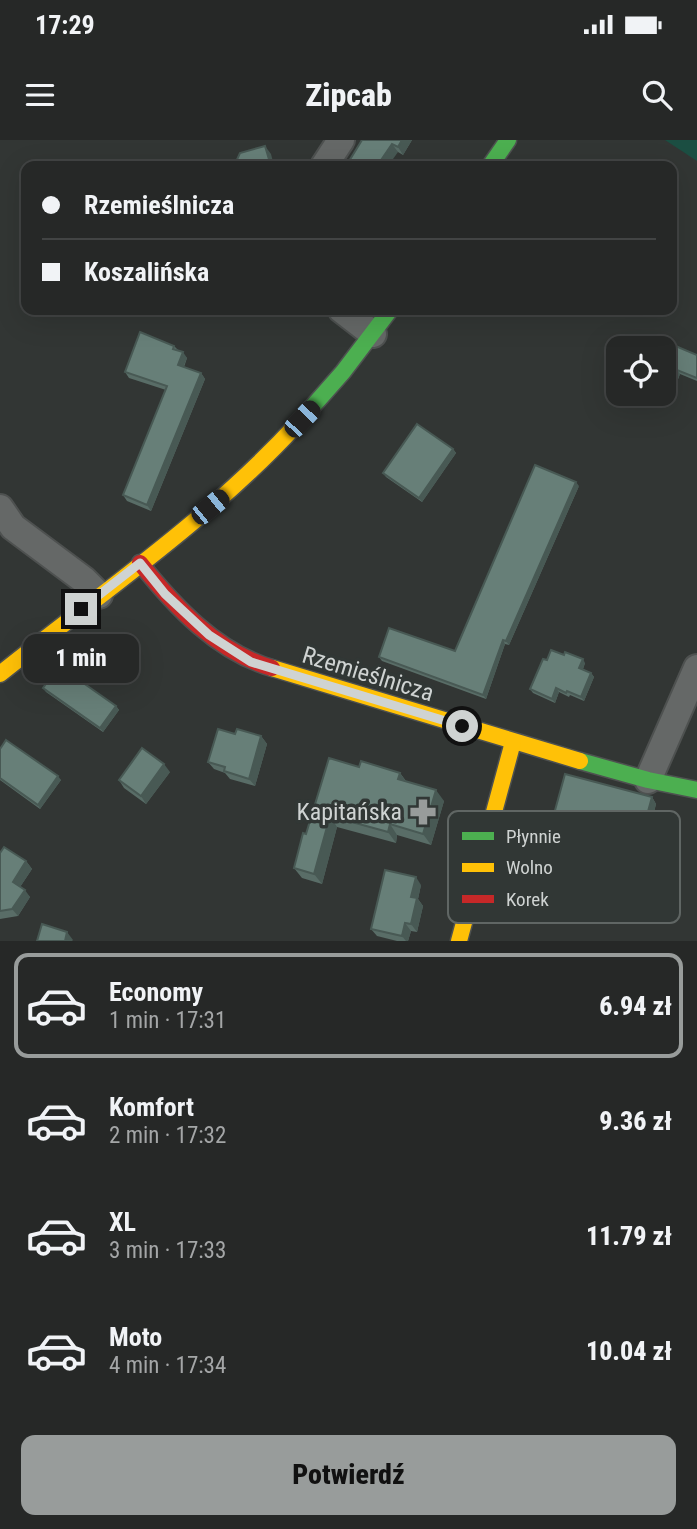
<!DOCTYPE html>
<html lang="pl">
<meta charset="utf-8">
<style>
:root{--surface:#262827;--page:#2e302f;--text:#f1f3f6;--muted:#a4a6a7;--line:#424444;--accent:#989c9b}
body{margin:0;font-family:"Roboto Condensed",sans-serif;background:var(--page);color:var(--text);height:100vh;display:flex;flex-direction:column;font-size:26px;white-space:nowrap}
*{box-sizing:border-box;margin:0}
p{font-size:23px;color:var(--muted)}
.icon{flex:none;width:38px;height:38px;fill:none;stroke:currentColor;stroke-width:2;stroke-linecap:round;stroke-linejoin:round}
.map{position:relative;height:801px;overflow:hidden}
.details{display:flex;flex-direction:column;background:var(--surface);flex:1}
.details>*{flex:none}
.guide{position:absolute;left:21px;top:21px;width:656px;height:154px;border-radius:14px;box-shadow:0 7px 28px #0002,0 0 0 2px var(--line);display:grid;align-content:center;height:154px;padding:0 21px;background:var(--surface)}
.controls{position:absolute;left:606px;top:196px;display:grid;gap:14px}
.controls a{display:grid;place-items:center;width:70px;height:70px;border-radius:14px;background:var(--surface);box-shadow:0 7px 28px #0002,0 0 0 2px var(--line);font-size:35px}
.end{position:absolute;width:32px;height:32px;margin:-16px;border:9px solid #cfd3d2;background:#111;box-shadow:0 0 0 4px #111}
.from{border-radius:50%}
.bubble{position:absolute;height:49px;border-radius:14px;background:var(--surface);box-shadow:0 7px 28px #0002,0 0 0 2px var(--line);font-size:23px;font-weight:800;line-height:49px;text-align:center}
.car{position:absolute;width:21px;height:42px;margin:-21px -10px;border-radius:9px;box-shadow:0 0 5px 2px #0007;background:linear-gradient(#222 24%,#8ab4d8 0 40%,#222 0 76%,#8ab4d8 0 86%,#222 0)}
.guide b{display:flex;align-items:center;gap:24px;height:66px;font-size:26px}
.guide b+b{border-top:2px solid var(--line)}
.guide i{width:18px;height:18px;background:var(--text)}
ul{padding:12px 0 0;list-style:none}
li{display:flex;align-items:center;gap:21px;height:105px;margin:0 14px 10px;padding:0 7px;border:4px solid transparent;border-radius:14px}
li div{flex:1}
li b{display:block;font-size:26px}
li em{font-style:normal;font-weight:800}
li.on{border-color:var(--accent)}
li>.icon{width:63px;height:63px;stroke-width:1.5}
.button{display:flex;gap:14px;margin-top:auto;padding:14px 21px}
.button a{flex:1;height:80px;border-radius:14px;background:var(--accent);color:#111;font-size:28px;font-weight:800;line-height:80px;text-align:center}
.status{display:flex;justify-content:space-between;align-items:center;height:49px;padding:0 35px;background:var(--surface);direction:ltr}
.status svg{height:19px;fill:currentColor}
header{display:flex;justify-content:space-between;align-items:center;height:91px;padding:0 21px;background:var(--surface);font-size:32px;font-weight:800}
.map>svg:first-child{display:block}
</style>
<div class="status"><b>17:29</b><svg viewBox="0 0 49 12"><path d="M0 12V9h3v3zM5 12V6h3v6zM10 12V3h3v9zM15 12V0h3v12zM26 1h20v11H26zM47 4h2v5h-2z"/></svg></div>
<header><svg class="icon" aria-label="menu" viewBox="0 0 24 24"><path d="M4 6h16M4 12h16M4 18h16"/></svg>Zipcab<svg class="icon" aria-label="search" viewBox="0 0 24 24"><circle cx="10" cy="10" r="6"/><path d="M15 15l6 6"/></svg></header>
<div class="map">
<svg width="697" height="801" viewBox="0 0 697 801">
<rect width="100%" height="100%" fill="#323634"/>
<polygon fill="#1b4e42" points="665,0 697,0 697,21"/>
<g fill="none" stroke-linecap="round" stroke-linejoin="round">
<g stroke="#4e5150" stroke-width="30">
<g id="street">
<polyline points="324,26 341,0"/>
<polyline points="342,170 373,194"/>
<polyline points="0,368 13,387 84,440 99,455"/>
<polyline points="648,640 697,528"/>
</g>
</g>
<g stroke="#4e5150" stroke-width="19">
<g id="fast">
<polyline points="490,26 508,0"/>
<polyline points="298,283 343,232 390,170"/>
<polyline points="580,621 648,640 697,650"/>
</g>
</g>
<g stroke="#4e5150" stroke-width="19">
<g id="slow">
<polyline points="272,528 580,621"/>
<path d="M0 534C101 453 210 379 298 283"/>
<polyline points="459,801 513,602"/>
</g>
</g>
<g stroke="#4e5150" stroke-width="19">
<path id="jam" d="M140 423C175 467 217 512 272 528"/>
</g>
<use href="#street" stroke="#656867" stroke-width="26"/>
<use href="#fast" stroke="#4caf50" stroke-width="16"/>
<use href="#slow" stroke="#ffc107" stroke-width="16"/>
<use href="#jam" stroke="#c62828" stroke-width="16"/>
</g>
<g fill="#596d67">
<polygon points="362,0 412,0 403,15 398,12"/>
<polygon points="174,206 178,210 187,218 184,227 201,233 205,239 151,371 127,361 123,355 166,250 129,238 125,232"/>
<polygon points="663,209 697,215 697,241 680,234 675,247 663,242"/>
<polygon points="453,309 456,313 422,362 386,337 383,333"/>
<polygon points="579,346 509,505 505,504 486,559 382,521 379,517 455,511"/>
<polygon points="547,520 585,523 583,529 591,533 594,537 584,561 570,555 569,557 559,552 555,563 533,553 530,549"/>
<polygon points="43,548 116,566 119,570 103,592 46,552"/>
<polygon points="235,594 261,596 267,604 255,646 230,639 225,633 214,629 208,622"/>
<polygon points="0,609 61,640 40,669 0,640"/>
<polygon points="359,627 400,633 406,641 444,661 431,705 397,695 396,703 337,687 322,744 302,738 294,728"/>
<polygon points="170,632 146,664 124,648 119,640"/>
<polygon points="652,657 656,664 646,704 619,697 592,774 562,763 558,757 584,687 558,681 554,674"/>
<polygon points="0,713 26,721 32,729 20,747 30,757 18,776 0,779"/>
<polygon points="421,745 418,759 423,766 417,792 411,791 408,801 397,801 377,796 371,789"/>
</g>
<g fill="#485954">
<polygon points="402,0 412,0 403,15 398,7"/>
<polygon points="392,4 398,12 388,26 377,26"/>
<polygon points="265,6 271,14 274,26 271,26"/>
<polygon points="183,212 187,218 182,230 178,225"/>
<polygon points="677,230 680,234 675,247 672,243"/>
<polygon points="201,233 205,239 151,371 147,365"/>
<polygon points="453,309 456,313 422,362 419,358"/>
<polygon points="576,342 579,346 509,505 506,501"/>
<polygon points="503,500 505,504 486,559 483,555"/>
<polygon points="583,519 585,523 582,532 579,528"/>
<polygon points="591,533 594,537 584,561 581,557"/>
<polygon points="556,548 559,552 555,563 552,559"/>
<polygon points="116,566 119,570 103,592 100,588"/>
<polygon points="261,596 267,604 255,646 249,639"/>
<polygon points="164,624 170,632 146,664 141,656"/>
<polygon points="400,633 407,643 398,639"/>
<polygon points="58,636 61,640 40,669 38,665"/>
<polygon points="436,650 444,661 431,705 423,694"/>
<polygon points="652,657 656,664 646,704 641,697"/>
<polygon points="330,676 337,687 322,744 314,734"/>
<polygon points="390,684 397,695 396,703 388,692"/>
<polygon points="614,690 619,697 592,774 587,767"/>
<polygon points="26,721 32,729 18,750 13,742"/>
<polygon points="416,737 421,745 418,759 423,766 417,792 411,784 411,757"/>
<polygon points="25,750 30,757 18,776 12,769"/>
<polygon points="405,783 411,791 408,801 406,801 402,796"/>
<polygon points="67,792 73,800 72,801 65,801"/>
</g>
<g fill="#677f78" stroke="#485954" stroke-width="2">
<polygon points="362,0 402,0 398,7 392,4 377,26 346,26"/>
<polygon points="265,6 271,26 234,26 240,13"/>
<polygon points="140,192 174,206 173,209 183,212 178,225 201,233 147,365 123,355 167,246 125,232"/>
<polygon points="666,202 697,215 697,238 677,230 672,243 663,239 663,209"/>
<polygon points="417,284 453,309 419,358 383,333"/>
<polygon points="535,325 576,342 506,501 503,500 483,555 379,517 389,488 455,511"/>
<polygon points="551,510 564,515 565,512 583,519 579,528 591,533 581,557 567,551 566,553 556,548 552,559 530,549 543,519 547,520"/>
<polygon points="59,526 116,566 100,588 43,548"/>
<polygon points="218,589 235,594 237,589 261,596 249,639 224,631 225,627 208,622"/>
<polygon points="6,600 58,636 38,665 0,638 0,609"/>
<polygon points="142,608 164,624 141,656 119,640"/>
<polygon points="329,618 359,627 361,621 400,633 398,639 436,650 423,694 390,684 388,692 330,676 314,734 294,728 303,693 306,694"/>
<polygon points="565,634 652,657 641,697 614,690 587,767 558,757 586,683 554,674"/>
<polygon points="4,707 26,721 13,742 25,750 12,769 0,771 0,713"/>
<polygon points="385,730 416,737 411,757 417,758 411,784 405,783 402,796 371,789"/>
<polygon points="42,784 67,792 65,801 37,801"/>
</g>
<g fill="none" stroke-linecap="round" stroke-linejoin="round">
<polyline stroke="#cfd3d2" stroke-width="9" points="81,469 140,423 165,454 209,495 251,522 462,586"/>
</g>
<defs>
<g id="pharmacy-bare" transform="scale(2.1)"><path d="M-2-6h4v4h4v4h-4v4h-4v-4h-4v-4h4Z" fill="#989c9b" stroke="#313735" stroke-width="2.5" paint-order="stroke"/></g>
</defs>
<g fill-rule="evenodd">
<use href="#pharmacy-bare" x="423" y="672"/>
</g>
<g text-anchor="middle" stroke-width="7" stroke-linejoin="round" paint-order="stroke">
<g font-size="24" fill="#cfd3d2" stroke="#313735">
<text transform="translate(368 534) rotate(17)" y="8">Rzemieślnicza</text>
</g>
<g font-size="24" fill="#cfd3d2" stroke="#313735" text-anchor="end">
<text x="402" y="680">Kapitańska</text>
</g>
</g>
<rect x="448" y="671" width="232" height="112" rx="10" fill="#313735" stroke="#606664" stroke-width="2"/>
<rect x="462" y="692" width="32" height="8" fill="#4caf50"/>
<rect x="462" y="723" width="32" height="9" fill="#ffc107"/>
<rect x="462" y="755" width="32" height="8" fill="#c62828"/>
<g font-size="19" fill="#cfd3d2">
<text x="506" y="703">Płynnie</text>
<text x="506" y="734">Wolno</text>
<text x="506" y="766">Korek</text>
</g>
</svg>
<div class="controls">
<a><svg class="icon" aria-label="locate" viewBox="0 0 24 24"><circle cx="12" cy="12" r="6"/><path d="M12 2v4M12 18v4M2 12h4M18 12h4"/></svg></a>
</div>
<i class="end from" style="left:462px;top:586px"></i>
<i class="end" style="left:81px;top:469px"></i>
<div class="bubble" style="left:23px;top:494px;width:116px">1 min</div>
<i class="car" style="left:302px;top:279px;rotate:43deg"></i>
<i class="car" style="left:210px;top:367px;rotate:51deg"></i>
<div class="guide">
<b><i class="from"></i>Rzemieślnicza</b>
<b><i></i>Koszalińska</b>
</div>
</div>
<section class="details">
<ul>
<li class="on"><svg class="icon" aria-label="car" viewBox="0 0 24 24"><path d="M5 17H2v-5l4-1 3-4h7l3 4 3 1v5h-3M9 17h6M6 11h13"/><circle cx="7" cy="17" r="2"/><circle cx="17" cy="17" r="2"/></svg><div><b>Economy</b><p>1 min · 17:31</p></div><em>6.94 zł</em></li>
<li><svg class="icon" aria-label="car" viewBox="0 0 24 24"><path d="M5 17H2v-5l4-1 3-4h7l3 4 3 1v5h-3M9 17h6M6 11h13"/><circle cx="7" cy="17" r="2"/><circle cx="17" cy="17" r="2"/></svg><div><b>Komfort</b><p>2 min · 17:32</p></div><em>9.36 zł</em></li>
<li><svg class="icon" aria-label="car" viewBox="0 0 24 24"><path d="M5 17H2v-5l4-1 3-4h7l3 4 3 1v5h-3M9 17h6M6 11h13"/><circle cx="7" cy="17" r="2"/><circle cx="17" cy="17" r="2"/></svg><div><b>XL</b><p>3 min · 17:33</p></div><em>11.79 zł</em></li>
<li><svg class="icon" aria-label="car" viewBox="0 0 24 24"><path d="M5 17H2v-5l4-1 3-4h7l3 4 3 1v5h-3M9 17h6M6 11h13"/><circle cx="7" cy="17" r="2"/><circle cx="17" cy="17" r="2"/></svg><div><b>Moto</b><p>4 min · 17:34</p></div><em>10.04 zł</em></li>
</ul>
<div class="button"><a>Potwierdź</a></div>
</section>
